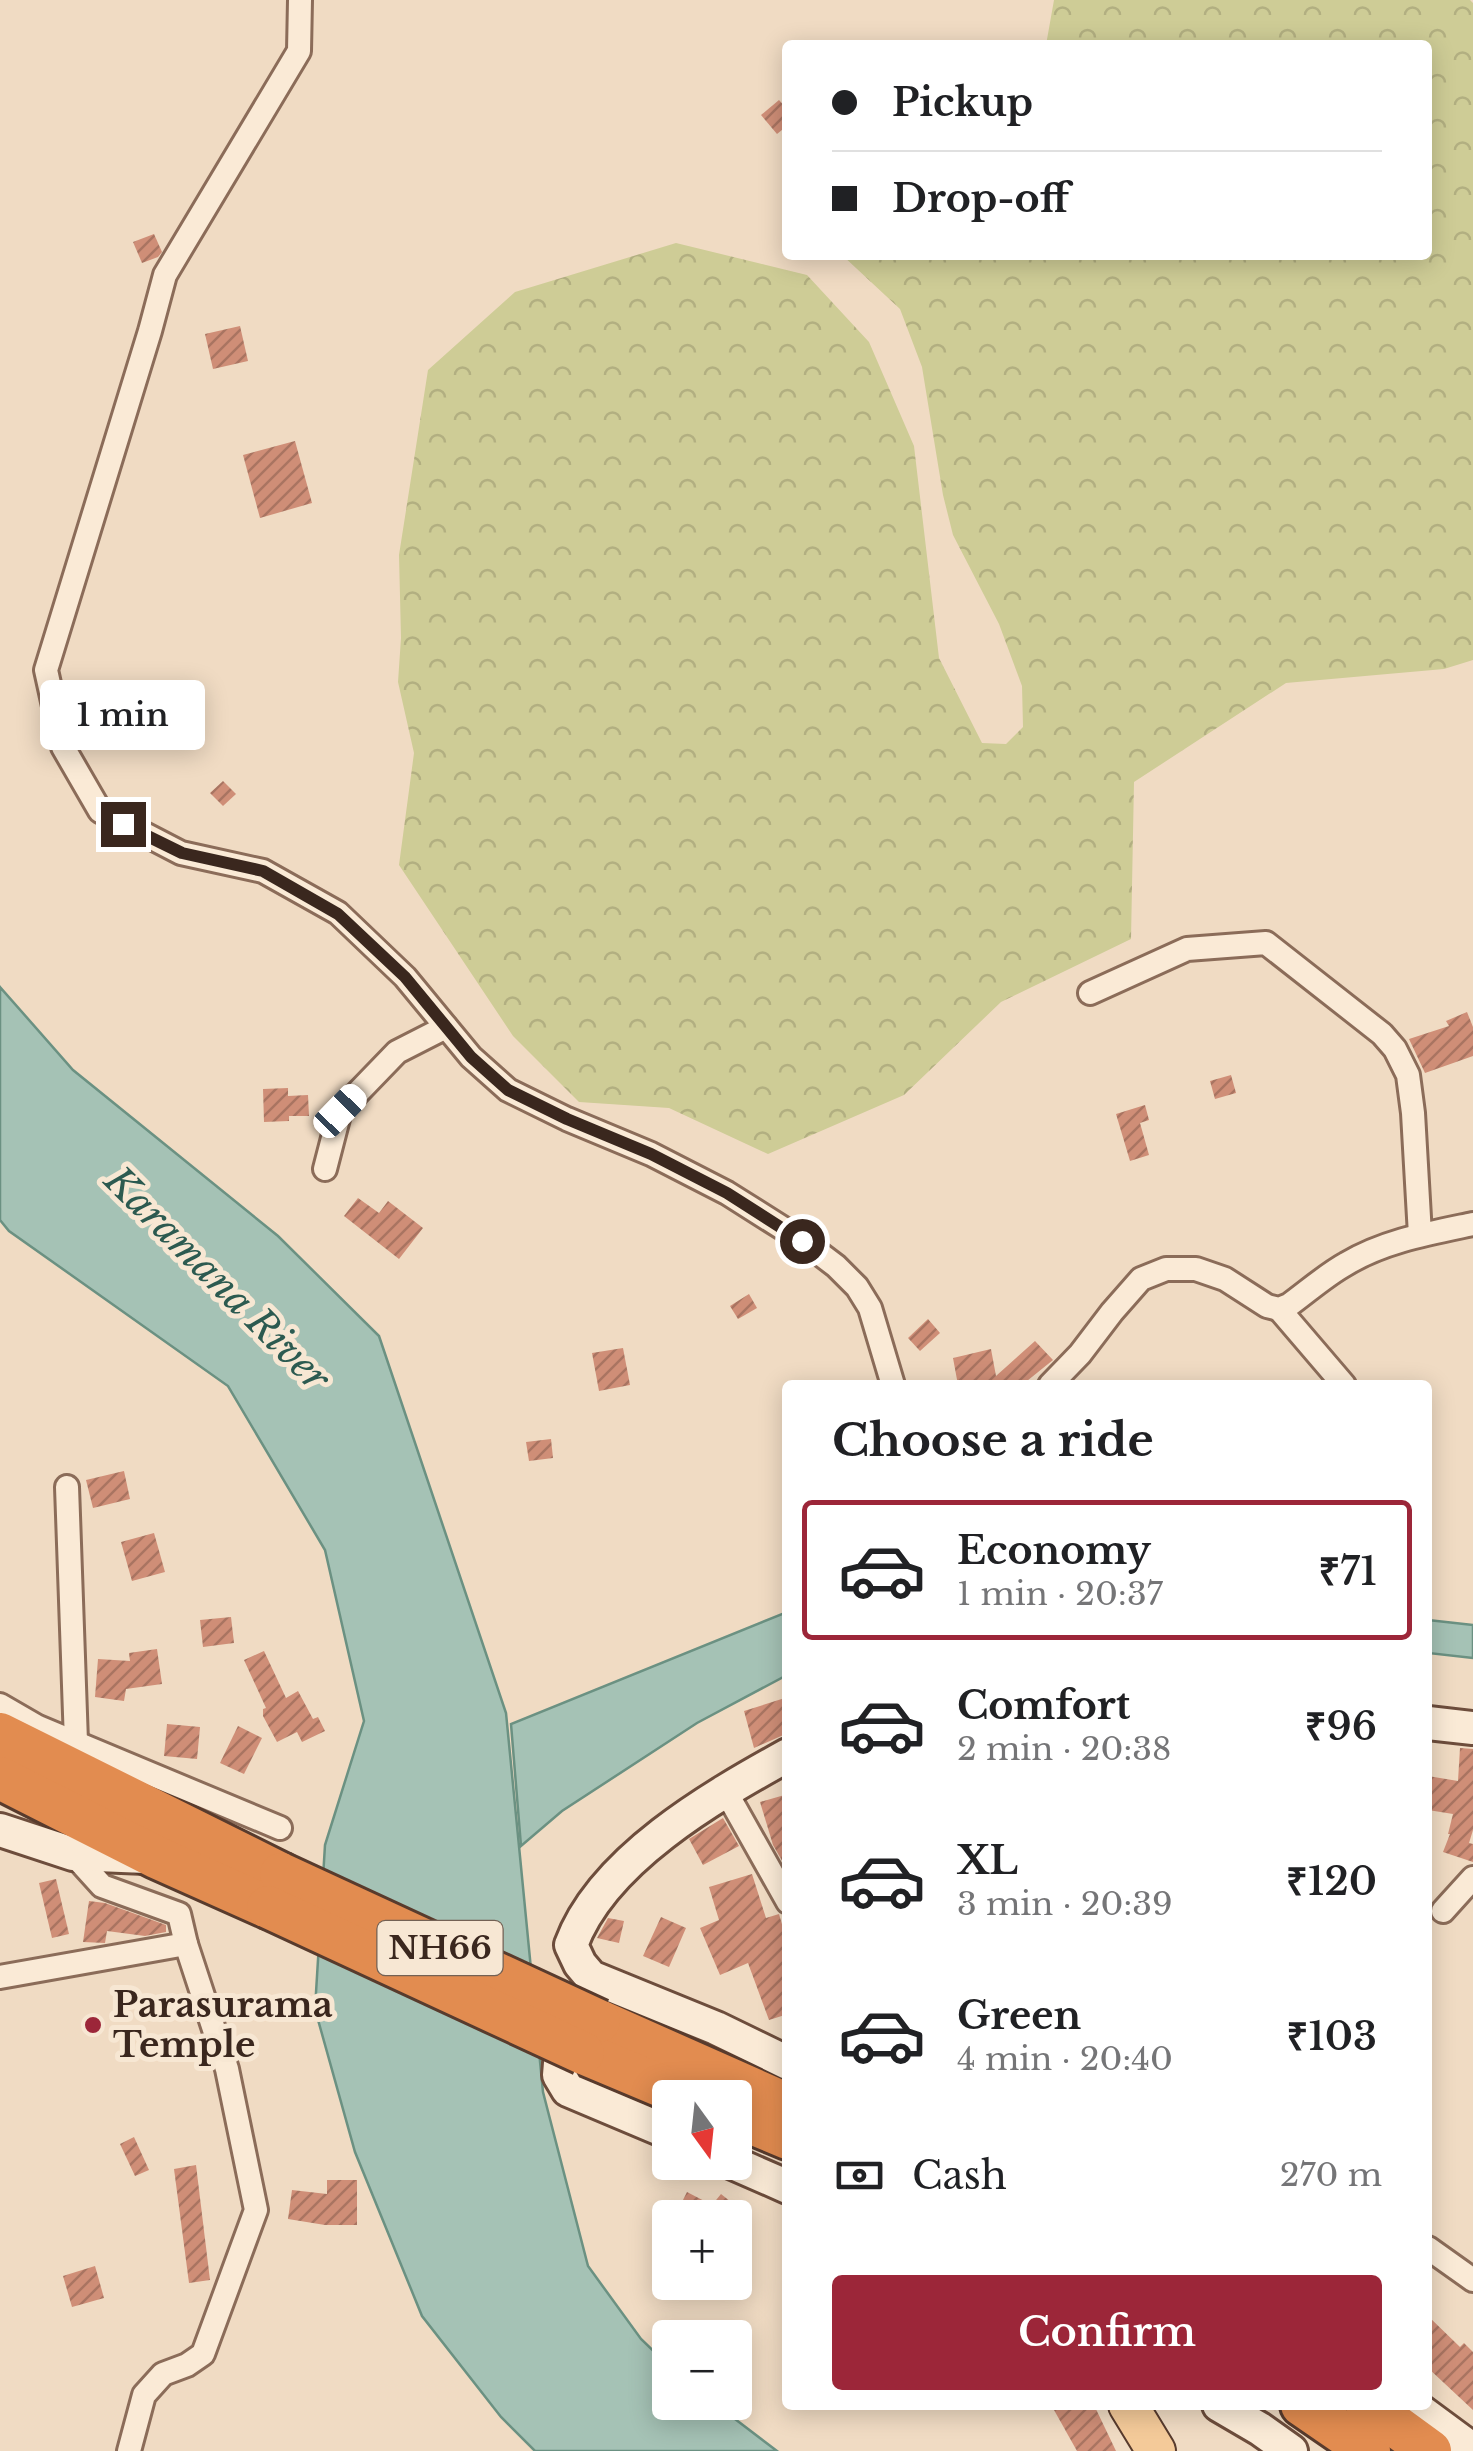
<!DOCTYPE html>
<meta charset="utf-8">
<style>
:root{--surface:#fff;--page:#f2f2f2;--text:#202124;--muted:#757577;--line:#e0e0e0;--accent:#9c2639}
body{margin:0;font-family:"Libre Baskerville",serif;background:var(--page);color:var(--text);height:100vh;display:flex;flex-direction:column;font-size:38px;white-space:nowrap}
*{box-sizing:border-box;margin:0}
p{font-size:32px;color:var(--muted)}
.icon{flex:none;width:55px;height:55px;fill:none;stroke:currentColor;stroke-width:2;stroke-linecap:round;stroke-linejoin:round}
.map{position:relative;flex:1;overflow:hidden}
.drawer{position:absolute;left:782px;top:1380px;width:650px;height:1030px;display:flex;flex-direction:column;background:var(--surface);border-radius:10px;box-shadow:0 5px 25px #0003}
.drawer>*{flex:none}
.hud{position:absolute;left:782px;top:40px;width:650px;height:220px;border-radius:10px;box-shadow:0 5px 25px #0003;display:grid;align-content:center;height:220px;padding:0 50px;background:var(--surface)}
.needle{width:65px;rotate:165deg}
.buttons{position:absolute;left:652px;top:2080px;display:grid;gap:20px}
.buttons a{display:grid;place-items:center;width:100px;height:100px;border-radius:10px;background:var(--surface);box-shadow:0 5px 25px #0003;font-size:50px}
.end{position:absolute;width:45px;height:45px;margin:-22px;border:12px solid #3a271e;background:#fff;box-shadow:0 0 0 5px #fff}
.from{border-radius:50%}
.bubble{position:absolute;height:70px;border-radius:10px;background:var(--surface);box-shadow:0 5px 25px #0003;font-size:32px;font-weight:600;line-height:70px;text-align:center}
.car{position:absolute;width:30px;height:60px;margin:-30px -15px;border-radius:12px;box-shadow:0 0 8px 2px #0007;background:linear-gradient(#fff 24%,#345 0 40%,#fff 0 76%,#345 0 86%,#fff 0)}
.hud b{display:flex;align-items:center;gap:35px;height:95px;font-size:38px}
.hud b+b{border-top:2px solid var(--line)}
.hud i{width:25px;height:25px;background:var(--text)}
ul{padding:0;list-style:none}
li{display:flex;align-items:center;gap:30px;height:140px;margin:0 20px 15px;padding:0 30px;border:5px solid transparent;border-radius:10px}
li div{flex:1}
li b{display:block;font-size:38px}
li em{font-style:normal;font-weight:600}
li.current{border-color:var(--accent)}
li>.icon{width:90px;height:90px;stroke-width:1.5}
h2{padding:0 50px;font-size:45px;line-height:120px}
.pay{display:flex;align-items:center;gap:25px;height:110px;padding:0 50px;font-size:38px}
.pay p{margin-inline-start:auto}
.button{display:flex;gap:20px;margin-top:auto;padding:20px 50px}
.button a{flex:1;height:115px;border-radius:10px;background:var(--accent);color:#fff;font-size:40px;font-weight:600;line-height:115px;text-align:center}
.map>svg:first-child{display:block}
</style>
<div class="map">
<svg width="1473" height="2451" viewBox="0 0 1473 2451">
<defs>
<pattern id="forest-crowns" width="20" height="18" patternUnits="userSpaceOnUse" patternTransform="scale(2.5)"><rect width="20" height="18" fill="#cecc96"/><path d="M2 6a3 3 0 1 1 6 0M12 15a3 3 0 1 1 6 0" fill="none" stroke="#b2af81"/></pattern>
<pattern id="building-hatch" width="6" height="6" patternUnits="userSpaceOnUse" patternTransform="scale(2.5)"><rect width="6" height="6" fill="#cf8e77"/><path d="M-1 1l2-2M0 6l6-6M5 7l2-2" fill="none" stroke="#a97461"/></pattern>
</defs>
<rect width="100%" height="100%" fill="#f0dbc3"/>
<polygon fill="url(#forest-crowns)" points="1054,0 1470,0 1473,3 1473,660 1444,669 1286,683 1134,782 1131,939 1001,1002 904,1095 768,1154 669,1108 579,1102 513,1036 399,865 414,753 398,682 401,638 399,555 428,370 515,292 676,243 807,275 869,342 914,446 939,658 982,743 1006,744 1023,727 1022,686 999,624 953,535 943,495 922,367 900,309 842,255 1428,255 1428,45 1046,45"/>
<g fill="#a5c2b5" stroke="#6b9182" stroke-width="2.5">
<polygon points="0,987 73,1070 278,1236 379,1336 506,1713 543,2092 588,2266 641,2339 670,2367 670,2402 714,2403 777,2451 535,2451 501,2417 422,2316 355,2152 315,2009 325,1845 364,1721 325,1550 228,1386 9,1231 0,1220"/>
<polygon points="787,1612 787,1675 697,1723 562,1811 521,1846 511,1724"/>
<polygon points="1428,1620 1473,1625 1473,1658 1428,1653"/>
</g>
<g fill="url(#building-hatch)">
<polygon points="779,100 788,110 788,125 777,134 761,115"/>
<polygon points="154,234 162,252 158,257 142,263 133,242"/>
<polygon points="240,326 248,361 213,369 205,334"/>
<polygon points="295,441 312,503 260,518 243,455"/>
<polygon points="223,781 236,794 223,806 210,793"/>
<polygon points="1467,1012 1473,1027 1473,1056 1425,1073 1409,1039 1449,1026 1446,1021"/>
<polygon points="1231,1075 1236,1093 1215,1099 1210,1081"/>
<polygon points="288,1088 288,1096 308,1095 309,1116 289,1116 289,1121 264,1122 263,1089"/>
<polygon points="1145,1105 1149,1120 1140,1123 1149,1155 1130,1161 1116,1114"/>
<polygon points="358,1198 379,1213 388,1201 423,1228 399,1259 344,1216"/>
<polygon points="749,1294 757,1308 738,1319 730,1306"/>
<polygon points="928,1319 940,1333 920,1351 908,1338"/>
<polygon points="1035,1341 1053,1360 1022,1385 958,1385 953,1358 991,1349 996,1376"/>
<polygon points="623,1348 630,1385 599,1391 592,1353"/>
<polygon points="551,1439 553,1458 529,1461 526,1442"/>
<polygon points="124,1471 130,1499 93,1508 86,1480"/>
<polygon points="154,1533 165,1572 132,1581 121,1542"/>
<polygon points="231,1617 234,1643 203,1647 200,1620"/>
<polygon points="157,1649 162,1684 126,1689 124,1701 95,1697 98,1659 130,1661 129,1653"/>
<polygon points="264,1651 286,1698 298,1691 313,1719 318,1717 325,1731 302,1742 297,1732 277,1742 263,1716 263,1709 266,1708 244,1660"/>
<polygon points="788,1697 788,1733 754,1748 744,1711"/>
<polygon points="167,1724 200,1727 197,1759 164,1756"/>
<polygon points="238,1726 262,1738 244,1774 220,1763"/>
<polygon points="1460,1748 1473,1749 1473,1830 1469,1843 1473,1844 1473,1862 1443,1852 1450,1834 1448,1834 1453,1814 1428,1810 1428,1776 1458,1781"/>
<polygon points="788,1794 788,1871 773,1845 760,1802"/>
<polygon points="723,1818 739,1846 703,1865 689,1839"/>
<polygon points="752,1874 766,1918 779,1914 788,1945 788,2014 769,2020 748,1963 720,1975 700,1928 719,1920 709,1887"/>
<polygon points="56,1879 69,1934 52,1938 39,1883"/>
<polygon points="89,1901 105,1903 166,1925 166,1932 145,1936 107,1931 105,1943 83,1942"/>
<polygon points="661,1917 686,1928 669,1967 643,1956"/>
<polygon points="608,1918 624,1921 619,1943 597,1938"/>
<polygon points="134,2137 149,2170 135,2176 120,2144"/>
<polygon points="196,2165 210,2280 189,2283 174,2169"/>
<polygon points="327,2180 357,2180 357,2225 325,2225 288,2219 292,2190 327,2194"/>
<polygon points="687,2192 712,2205 721,2194 751,2218 674,2218"/>
<polygon points="95,2266 104,2298 72,2307 63,2276"/>
<polygon points="1428,2316 1460,2347 1464,2343 1473,2352 1473,2410 1428,2368"/>
<polygon points="1063,2405 1094,2405 1116,2451 1077,2451 1054,2410"/>
</g>
<g fill="none" stroke-linecap="round" stroke-linejoin="round">
<g stroke="#8b6c59" stroke-width="28">
<g id="street">
<polyline points="300,0 299,51 165,275 150,331 46,670 63,747 100,811 181,853 263,871 338,913 405,977 471,1057 508,1090 567,1119 651,1154 727,1193 803,1241 836,1266 857,1287 870,1308 893,1385"/>
<polyline points="1090,993 1187,949 1266,943 1382,1034 1395,1049 1408,1075 1413,1113 1420,1235"/>
<polyline points="325,1169 340,1111 397,1052 446,1027"/>
<polyline points="1279,1309 1344,1385"/>
<path d="M1050 1385 1080 1354 1112 1312 1141 1279 1166 1269H1196L1225 1279 1267 1306 1279 1309 1289 1305C1307 1292 1326 1275 1346 1264 1384 1241 1430 1233 1473 1224"/>
<polyline points="67,1487 76,1742"/>
<polyline points="0,1705 38,1727 280,1828"/>
<polyline points="725,1790 788,1902"/>
<polyline points="73,1854 102,1886 179,1914 186,1944 227,2069 256,2210 203,2354 187,2365 163,2374 144,2395 129,2451"/>
<polyline points="1443,1911 1473,1878"/>
<polyline points="0,1977 186,1944"/>
<polyline points="1428,2248 1473,2280"/>
</g>
</g>
<g stroke="#6d4d3c" stroke-width="38">
<g id="secondary">
<polyline points="1428,1723 1473,1728"/>
<path d="M788 1755C712 1797 602 1860 571 1945L580 1964 591 1977 716 2028 788 2063"/>
<polyline points="0,1830 73,1854 146,1857"/>
<polyline points="573,2025 560,2063 559,2075 568,2090 670,2133"/>
<polyline points="731,2162 788,2187"/>
<polyline points="1219,2405 1260,2429 1291,2451"/>
<polyline points="1412,2405 1473,2450"/>
</g>
</g>
<g stroke="#583b2d" stroke-width="42">
<polyline id="primary" points="1128,2405 1156,2451"/>
</g>
<g stroke="#583b2d" stroke-width="48">
<g id="highway">
<polyline points="0,1734 281,1874"/>
<polyline points="0,1778 156,1857 268,1907"/>
<polyline points="599,2021 788,2105"/>
<polyline points="583,2053 690,2098"/>
<polyline points="735,2116 788,2138"/>
<polyline points="1302,2405 1369,2451"/>
<polyline points="1367,2405 1430,2451"/>
</g>
</g>
<use href="#street" stroke="#faead6" stroke-width="22"/>
<use href="#secondary" stroke="#faead6" stroke-width="32"/>
<use href="#primary" stroke="#f4ca99" stroke-width="38"/>
<use href="#highway" stroke="#e28c50" stroke-width="42"/>
<g stroke="#583b2d" stroke-width="48" stroke-linecap="butt">
<g id="highway-bridge">
<polyline points="281,1874 599,2021"/>
<polyline points="268,1907 583,2053"/>
</g>
</g>
<use href="#highway-bridge" stroke="#e28c50" stroke-width="42"/>
</g>
<g fill="none" stroke-linecap="round" stroke-linejoin="round">
<polyline stroke="#3a271e" stroke-width="12" points="123,824 182,853 263,871 338,914 405,977 471,1057 508,1090 567,1119 651,1154 727,1193 802,1241"/>
</g>
<circle fill="#9c2639" stroke="#f7e7d3" stroke-width="4" cx="93" cy="2025" r="10"/>
<g text-anchor="middle" stroke-width="10" stroke-linejoin="round" paint-order="stroke">
<rect fill="#f7e7d3" stroke="#736154" stroke-width="2.5" x="377.5" y="1921" width="125" height="54" rx="8"/>
<g font-size="32" font-weight="bold" fill="#3a271e">
<text x="440" y="1959">NH66</text>
</g>
<g font-size="35" font-weight="bold" fill="#3a271e" stroke="#f7e7d3" text-anchor="start">
<text x="113" y="2017">Parasurama<tspan x="113" dy="40">Temple</tspan></text>
</g>
<g font-size="38" font-style="italic" fill="#2c5a50" stroke="#f7e7d3">
<text transform="translate(217 1279) rotate(45)" y="13">Karamana River</text>
</g>
</g>
</svg>
<div class="buttons">
<a><svg class="needle" viewBox="-14 -14 28 28"><path d="M0-13l5 13h-10z" fill="#e53935"/><path d="M0 13l5-13h-10z" fill="#757577"/></svg></a>
<a>+</a>
<a>−</a>
</div>
<i class="end from" style="left:802px;top:1241px"></i>
<i class="end" style="left:123px;top:824px"></i>
<div class="bubble" style="left:40px;top:680px;width:165px">1 min</div>
<i class="car" style="left:340px;top:1111px;rotate:44deg"></i>
<div class="hud">
<b><i class="from"></i>Pickup</b>
<b><i></i>Drop-off</b>
</div>
<section class="drawer">
<h2>Choose a ride</h2>
<ul>
<li class="current"><svg class="icon" aria-label="car" viewBox="0 0 24 24"><path d="M5 17H2v-5l4-1 3-4h7l3 4 3 1v5h-3M9 17h6M6 11h13"/><circle cx="7" cy="17" r="2"/><circle cx="17" cy="17" r="2"/></svg><div><b>Economy</b><p>1 min · 20:37</p></div><em>₹71</em></li>
<li><svg class="icon" aria-label="car" viewBox="0 0 24 24"><path d="M5 17H2v-5l4-1 3-4h7l3 4 3 1v5h-3M9 17h6M6 11h13"/><circle cx="7" cy="17" r="2"/><circle cx="17" cy="17" r="2"/></svg><div><b>Comfort</b><p>2 min · 20:38</p></div><em>₹96</em></li>
<li><svg class="icon" aria-label="car" viewBox="0 0 24 24"><path d="M5 17H2v-5l4-1 3-4h7l3 4 3 1v5h-3M9 17h6M6 11h13"/><circle cx="7" cy="17" r="2"/><circle cx="17" cy="17" r="2"/></svg><div><b>XL</b><p>3 min · 20:39</p></div><em>₹120</em></li>
<li><svg class="icon" aria-label="car" viewBox="0 0 24 24"><path d="M5 17H2v-5l4-1 3-4h7l3 4 3 1v5h-3M9 17h6M6 11h13"/><circle cx="7" cy="17" r="2"/><circle cx="17" cy="17" r="2"/></svg><div><b>Green</b><p>4 min · 20:40</p></div><em>₹103</em></li>
</ul>
<div class="pay"><svg class="icon" aria-label="cash" viewBox="0 0 24 24"><path d="M3 7h18v10H3z"/><circle cx="12" cy="12" r="2"/></svg>Cash<p>270 m</p></div>
<div class="button"><a>Confirm</a></div>
</section>
</div>
